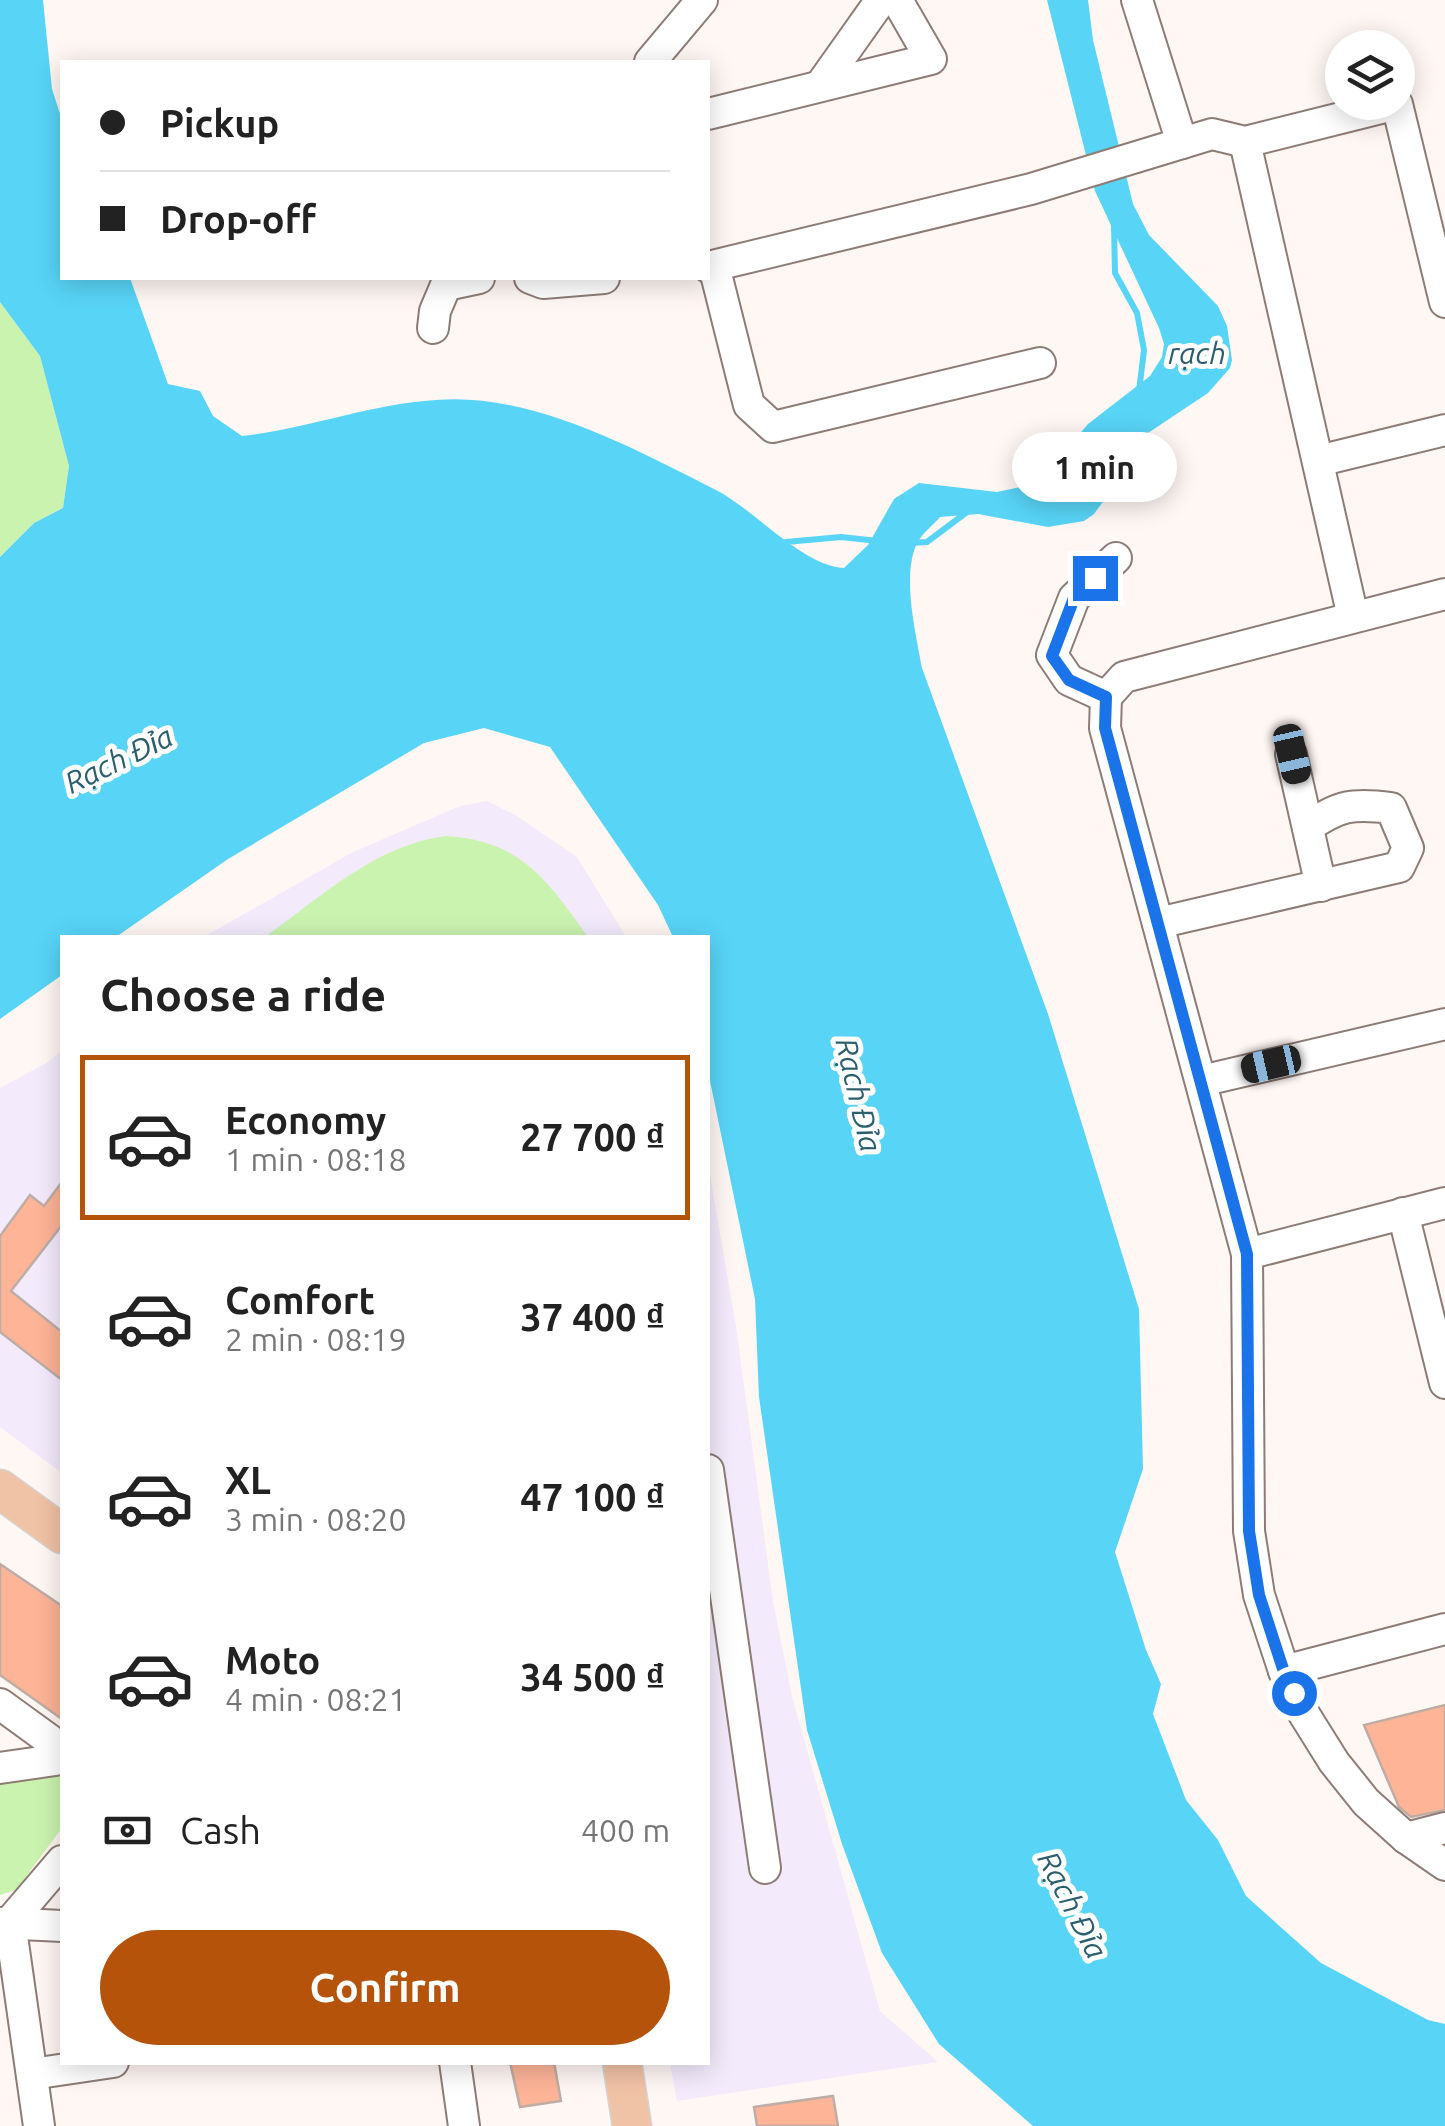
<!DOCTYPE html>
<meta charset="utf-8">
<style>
:root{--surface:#fff;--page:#f6f6f6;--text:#222;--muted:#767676;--line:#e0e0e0;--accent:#b45309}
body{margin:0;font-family:Ubuntu,sans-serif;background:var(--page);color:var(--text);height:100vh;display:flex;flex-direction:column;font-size:38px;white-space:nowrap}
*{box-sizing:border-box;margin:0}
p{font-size:32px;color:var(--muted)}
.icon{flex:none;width:55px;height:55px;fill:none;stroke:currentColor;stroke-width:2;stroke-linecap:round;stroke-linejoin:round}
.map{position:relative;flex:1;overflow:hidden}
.details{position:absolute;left:60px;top:935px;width:650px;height:1130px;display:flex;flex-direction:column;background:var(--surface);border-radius:0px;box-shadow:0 5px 25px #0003}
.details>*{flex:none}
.guide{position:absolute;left:60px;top:60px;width:650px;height:220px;border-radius:0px;box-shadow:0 5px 25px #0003;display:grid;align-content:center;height:220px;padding:0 40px;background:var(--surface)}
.fabs{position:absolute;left:1325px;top:30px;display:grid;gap:20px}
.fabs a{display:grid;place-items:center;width:90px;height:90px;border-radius:50%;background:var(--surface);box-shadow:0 5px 25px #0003;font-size:50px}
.end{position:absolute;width:45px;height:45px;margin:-22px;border:12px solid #1a73e8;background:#fff;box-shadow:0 0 0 5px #fff}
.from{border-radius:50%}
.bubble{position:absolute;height:70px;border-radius:35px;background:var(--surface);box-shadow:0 5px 25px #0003;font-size:32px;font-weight:600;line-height:70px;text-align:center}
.car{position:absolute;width:30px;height:60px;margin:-30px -15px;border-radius:12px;box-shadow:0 0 8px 2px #0007;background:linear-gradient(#222 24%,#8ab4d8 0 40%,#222 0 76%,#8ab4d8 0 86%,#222 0)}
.guide b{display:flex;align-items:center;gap:35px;height:95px;font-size:38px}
.guide b+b{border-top:2px solid var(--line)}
.guide i{width:25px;height:25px;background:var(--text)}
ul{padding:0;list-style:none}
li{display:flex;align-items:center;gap:30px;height:165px;margin:0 20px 15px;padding:0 20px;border:5px solid transparent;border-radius:0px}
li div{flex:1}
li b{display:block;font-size:38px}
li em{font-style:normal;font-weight:600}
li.selected{border-color:var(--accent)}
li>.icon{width:90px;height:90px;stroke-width:1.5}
h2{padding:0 40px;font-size:45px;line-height:120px}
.pay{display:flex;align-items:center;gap:25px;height:110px;padding:0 40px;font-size:38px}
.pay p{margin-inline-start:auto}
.primary-button{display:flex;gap:20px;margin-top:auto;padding:20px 40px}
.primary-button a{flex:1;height:115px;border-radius:60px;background:var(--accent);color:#fff;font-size:40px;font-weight:600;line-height:115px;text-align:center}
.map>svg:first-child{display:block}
</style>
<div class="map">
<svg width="1445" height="2126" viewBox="0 0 1445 2126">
<rect width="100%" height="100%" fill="#fff7f4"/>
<g fill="#f3ebfc">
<polygon points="487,801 517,816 577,857 626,937 202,938 353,852 460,806"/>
<polygon points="62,1050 62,1473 0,1427 0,1088 48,1062"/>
<polygon points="708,1164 736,1326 773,1601 792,1696 880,2011 938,2062 677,2101 670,2063 708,2062"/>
</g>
<g fill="#cbf3b0">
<polygon points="0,302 40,356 69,466 63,508 34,523 0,557"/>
<path d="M446 836C521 840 548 881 588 937H265C321 897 375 845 446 836Z"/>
<polygon points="62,1774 62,1828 16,1890 0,1895 0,1784"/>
</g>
<path fill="#58d4f6" d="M0 0H43L52 89 62 120V278H130L168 384 200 391 213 416 242 436C307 429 370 404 436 400 531 392 633 448 716 490 755 510 801 565 844 568L868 545 894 499 919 483 997 492 1030 485 1048 471 1088 424 1150 376 1162 357 1164 344 1159 328 1095 191 1047 0H1088L1093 40 1133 204 1149 235 1218 306 1227 326 1232 360 1230 368 1208 393 1145 435 1118 481 1094 514 1084 521 1048 527 978 514 940 517C934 524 924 532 919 540 900 570 916 634 922 668L1048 1014 1139 1309 1143 1469 1115 1552 1146 1650 1161 1684 1153 1714 1186 1800 1218 1840 1246 1896 1321 1963 1428 2020 1445 2024V2126H1033L939 2044 882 1953 842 1844 807 1730 759 1397 755 1299 708 1071V938L673 937 658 905 550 747 484 728 424 743 228 859 116 937 62 938V975L0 1019V557L34 523 63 508 69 466 40 356 0 302Z"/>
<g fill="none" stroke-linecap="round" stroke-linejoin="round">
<g stroke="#58d4f6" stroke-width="6">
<polyline points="1114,225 1115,273 1137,313 1144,350 1139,391"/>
<polyline points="786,542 841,537 878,541"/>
<polyline points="910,543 927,542 967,512"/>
</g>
</g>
<g fill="#fdb497" stroke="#bfada5" stroke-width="2.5">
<polygon points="62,1182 62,1225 11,1291 62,1332 62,1380 0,1332 0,1236 30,1195 44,1206"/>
<polygon points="0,1564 62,1606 62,1719 0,1675"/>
<polygon points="1445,1705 1445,1810 1411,1817 1399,1807 1364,1725"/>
<polygon points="510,2062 554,2062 561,2101 520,2107"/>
<polygon points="833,2096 838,2126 757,2126 754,2107"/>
</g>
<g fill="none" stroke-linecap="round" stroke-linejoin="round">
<g stroke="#8d7c75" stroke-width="34">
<g id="minor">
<polyline points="1137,0 1182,143"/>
<polyline points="650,62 702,0"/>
<polyline points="820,86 881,0"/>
<polyline points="708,114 931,59 897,0"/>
<polyline points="1245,142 1353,617"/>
<polyline points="714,266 749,405 773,427 1040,363"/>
<polyline points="708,267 1031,189 1212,134 1245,142 1397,104 1445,302"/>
<polyline points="530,278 543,283 604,278"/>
<polyline points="433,328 435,311 446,285 479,278"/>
<polyline points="1318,461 1445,430"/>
<polyline points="1445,594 1124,677 1106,697 1105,728 1247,1254 1249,1531 1259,1595 1284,1671 1304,1714 1334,1762 1366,1802 1406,1838 1445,1865"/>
<polyline points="1106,697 1069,680 1052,655 1074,598 1116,558"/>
<polyline points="1291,754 1321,886"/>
<path d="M1158 923 1399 867 1408 848 1391 808C1353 803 1339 805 1308 827"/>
<polyline points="1201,1081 1445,1024"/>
<polyline points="1403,1213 1445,1383"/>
<polyline points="1247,1254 1445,1203"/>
<polyline points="708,1470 765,1868"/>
<polyline points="1284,1671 1445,1629"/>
<polyline points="0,1704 62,1749"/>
<polyline points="0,1768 62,1759"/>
<polyline points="1406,1838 1445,1828"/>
<polyline points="10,1922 39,2126"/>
<polyline points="10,1922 62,1861"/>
<polyline points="0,1923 62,1926"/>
<polyline points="455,2062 464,2126"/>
<polyline points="32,2074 113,2062"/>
</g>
</g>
<g stroke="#d6d4d3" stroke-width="41">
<g id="major">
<polyline points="0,1489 62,1534"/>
<polyline points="622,2062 632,2126"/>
</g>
</g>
<use href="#minor" stroke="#fff" stroke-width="30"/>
<use href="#major" stroke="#f0c2a6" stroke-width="38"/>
</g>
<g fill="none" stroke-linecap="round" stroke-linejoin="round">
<polyline stroke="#1a73e8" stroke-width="12" points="1095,578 1074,598 1052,656 1069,680 1106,697 1105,728 1247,1254 1249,1531 1259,1595 1284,1672 1294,1693"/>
</g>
<g text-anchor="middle" stroke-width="10" stroke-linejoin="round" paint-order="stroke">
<g font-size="30" font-style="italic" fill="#2c5f6d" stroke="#fff">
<text x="1197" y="364">rạch</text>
<text transform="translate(119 760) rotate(-26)" y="10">Rạch Đỉa</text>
<text transform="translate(858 1095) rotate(77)" y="10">Rạch Đỉa</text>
<text transform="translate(1072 1905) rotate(63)" y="10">Rạch Đỉa</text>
</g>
</g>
</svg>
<div class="fabs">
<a><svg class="icon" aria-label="layers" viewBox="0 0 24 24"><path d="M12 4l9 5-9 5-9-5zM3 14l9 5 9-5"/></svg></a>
</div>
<i class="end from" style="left:1294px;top:1693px"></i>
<i class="end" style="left:1095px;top:578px"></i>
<div class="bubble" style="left:1012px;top:432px;width:165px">1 min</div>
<i class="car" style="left:1292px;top:754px;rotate:167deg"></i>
<i class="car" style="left:1271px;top:1064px;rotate:257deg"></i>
<div class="guide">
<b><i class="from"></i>Pickup</b>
<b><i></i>Drop-off</b>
</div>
<section class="details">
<h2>Choose a ride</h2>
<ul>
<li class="selected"><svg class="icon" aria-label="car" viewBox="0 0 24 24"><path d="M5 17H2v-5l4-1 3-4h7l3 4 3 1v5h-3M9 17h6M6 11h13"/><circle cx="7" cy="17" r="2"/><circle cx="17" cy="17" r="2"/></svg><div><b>Economy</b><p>1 min · 08:18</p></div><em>27 700 ₫</em></li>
<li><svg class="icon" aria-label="car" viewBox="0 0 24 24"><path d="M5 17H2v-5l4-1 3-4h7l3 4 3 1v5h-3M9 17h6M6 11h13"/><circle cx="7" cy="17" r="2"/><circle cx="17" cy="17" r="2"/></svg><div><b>Comfort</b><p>2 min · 08:19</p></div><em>37 400 ₫</em></li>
<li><svg class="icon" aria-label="car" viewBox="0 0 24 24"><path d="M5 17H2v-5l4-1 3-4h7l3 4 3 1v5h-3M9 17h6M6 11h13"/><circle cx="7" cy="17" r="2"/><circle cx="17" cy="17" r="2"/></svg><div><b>XL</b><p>3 min · 08:20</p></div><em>47 100 ₫</em></li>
<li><svg class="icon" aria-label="car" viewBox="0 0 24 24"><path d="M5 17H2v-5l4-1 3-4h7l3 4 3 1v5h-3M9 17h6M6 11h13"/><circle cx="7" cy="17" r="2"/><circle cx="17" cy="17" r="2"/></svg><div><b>Moto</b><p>4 min · 08:21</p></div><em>34 500 ₫</em></li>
</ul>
<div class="pay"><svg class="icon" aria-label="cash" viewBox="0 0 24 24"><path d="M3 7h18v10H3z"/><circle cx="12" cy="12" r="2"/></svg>Cash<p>400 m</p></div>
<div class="primary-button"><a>Confirm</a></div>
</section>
</div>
